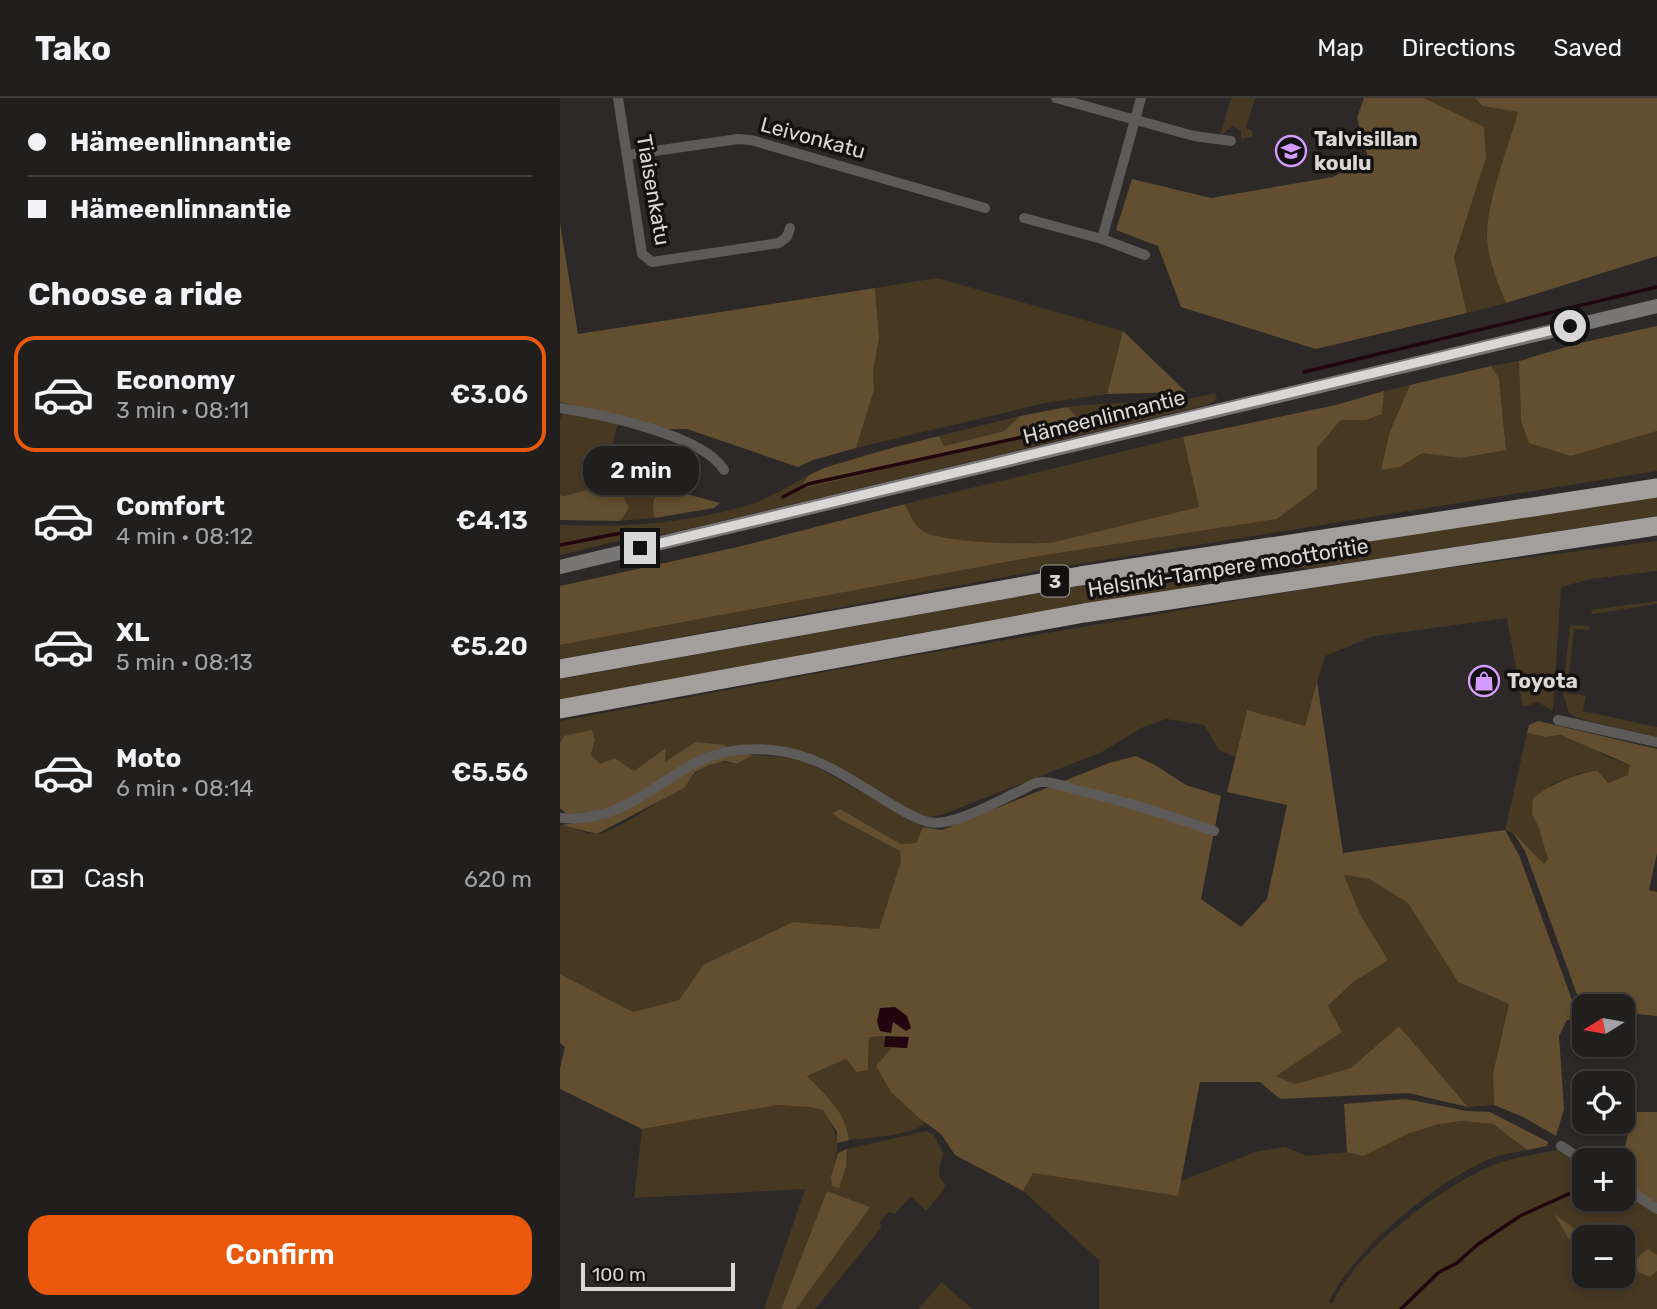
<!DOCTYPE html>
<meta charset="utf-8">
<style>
:root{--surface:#211f1e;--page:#292727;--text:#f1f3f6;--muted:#a2a2a4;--line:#3e3d3c;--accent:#ea580c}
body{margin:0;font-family:Rubik,sans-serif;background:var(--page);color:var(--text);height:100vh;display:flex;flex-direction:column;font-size:26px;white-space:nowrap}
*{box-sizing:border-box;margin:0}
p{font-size:23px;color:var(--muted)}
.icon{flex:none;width:38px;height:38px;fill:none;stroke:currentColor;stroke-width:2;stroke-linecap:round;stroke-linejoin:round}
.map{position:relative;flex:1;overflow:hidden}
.drawer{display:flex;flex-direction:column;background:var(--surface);width:560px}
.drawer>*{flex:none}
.top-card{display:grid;align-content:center;height:154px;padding:0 28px;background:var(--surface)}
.needle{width:46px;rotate:259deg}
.fabs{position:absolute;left:1012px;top:896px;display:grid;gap:14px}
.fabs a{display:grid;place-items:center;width:63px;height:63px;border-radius:14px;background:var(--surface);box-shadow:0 4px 10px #0003,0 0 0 2px var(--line);font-size:35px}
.scale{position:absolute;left:21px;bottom:18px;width:154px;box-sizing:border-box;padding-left:7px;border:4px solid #dad8d7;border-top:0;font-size:19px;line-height:24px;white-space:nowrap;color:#dad8d7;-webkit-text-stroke:5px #131211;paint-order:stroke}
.end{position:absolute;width:32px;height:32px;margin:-16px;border:9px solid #dad8d7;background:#111;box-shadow:0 0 0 4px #111}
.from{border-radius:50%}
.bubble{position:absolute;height:49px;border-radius:21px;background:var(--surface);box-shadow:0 4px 10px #0003,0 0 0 2px var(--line);font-size:23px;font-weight:600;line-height:49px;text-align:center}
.top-card b{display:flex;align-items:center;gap:24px;height:66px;font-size:26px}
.top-card b+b{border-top:2px solid var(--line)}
.top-card i{width:18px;height:18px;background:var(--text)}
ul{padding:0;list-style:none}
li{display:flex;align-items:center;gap:21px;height:116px;margin:0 14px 10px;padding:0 14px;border:4px solid transparent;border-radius:21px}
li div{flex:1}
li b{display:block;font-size:26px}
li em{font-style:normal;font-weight:600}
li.current{border-color:var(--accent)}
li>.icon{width:63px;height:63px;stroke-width:1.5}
h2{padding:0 28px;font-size:32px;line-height:84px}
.pay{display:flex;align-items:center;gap:18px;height:77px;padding:0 28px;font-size:26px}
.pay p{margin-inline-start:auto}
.button{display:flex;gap:14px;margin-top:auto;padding:14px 28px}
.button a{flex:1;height:80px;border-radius:21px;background:var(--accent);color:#fff;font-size:28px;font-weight:600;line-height:80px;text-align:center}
header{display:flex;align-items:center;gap:42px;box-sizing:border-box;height:98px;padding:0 35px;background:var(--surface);border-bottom:2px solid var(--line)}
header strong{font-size:33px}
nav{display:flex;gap:38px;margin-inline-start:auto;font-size:24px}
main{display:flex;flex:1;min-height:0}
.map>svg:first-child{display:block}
</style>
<header>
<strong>Tako</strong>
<nav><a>Map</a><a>Directions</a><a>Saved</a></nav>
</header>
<main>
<section class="drawer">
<div class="top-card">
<b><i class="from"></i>Hämeenlinnantie</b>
<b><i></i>Hämeenlinnantie</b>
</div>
<h2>Choose a ride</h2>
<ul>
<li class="current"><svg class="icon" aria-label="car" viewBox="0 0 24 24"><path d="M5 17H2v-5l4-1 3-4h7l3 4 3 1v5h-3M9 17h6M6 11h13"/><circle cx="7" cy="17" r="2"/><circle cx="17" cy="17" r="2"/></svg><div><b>Economy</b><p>3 min · 08:11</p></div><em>€3.06</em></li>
<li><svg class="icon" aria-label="car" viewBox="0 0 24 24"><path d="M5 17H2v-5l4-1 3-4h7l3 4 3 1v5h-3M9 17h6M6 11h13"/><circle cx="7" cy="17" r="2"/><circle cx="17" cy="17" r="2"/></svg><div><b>Comfort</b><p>4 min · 08:12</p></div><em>€4.13</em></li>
<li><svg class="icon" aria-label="car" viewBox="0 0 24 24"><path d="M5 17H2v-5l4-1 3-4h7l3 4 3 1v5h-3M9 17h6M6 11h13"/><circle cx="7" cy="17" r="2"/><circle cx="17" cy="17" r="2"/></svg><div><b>XL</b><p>5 min · 08:13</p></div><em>€5.20</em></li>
<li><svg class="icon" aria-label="car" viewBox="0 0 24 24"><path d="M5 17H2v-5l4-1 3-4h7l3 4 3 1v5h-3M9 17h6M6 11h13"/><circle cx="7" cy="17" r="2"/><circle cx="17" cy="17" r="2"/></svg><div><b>Moto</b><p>6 min · 08:14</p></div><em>€5.56</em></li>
</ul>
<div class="pay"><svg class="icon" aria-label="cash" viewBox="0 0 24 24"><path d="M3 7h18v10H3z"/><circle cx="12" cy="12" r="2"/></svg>Cash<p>620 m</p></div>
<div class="button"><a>Confirm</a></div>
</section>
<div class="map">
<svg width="1097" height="1211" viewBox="0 0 1097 1211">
<rect width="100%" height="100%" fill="#2c2928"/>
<g fill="#473822" fill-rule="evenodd">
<polygon points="671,0 695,0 686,30 693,33 692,39 681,41 681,33 672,28 660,38"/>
<polygon points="864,0 915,0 922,8 958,14 934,96 932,170 946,205 907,215 894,161 926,60 924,30"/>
<polygon points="377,180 563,233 547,296 485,305 296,350 314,292 313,274 319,240 315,190"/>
<polygon points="959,263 961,323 1011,358 1097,333 1097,373 488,471 0,561 0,547 473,459 717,421 757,391 757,350 781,322 806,322 822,316 824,293 850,287 830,333 840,369 862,354 901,360 946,352 939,280 931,268"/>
<path d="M655 295 657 302 647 307 111 435 54 444 0 457V427C64 430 130 425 192 406 212 399 231 387 249 377L243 387 244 390 517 327 515 317 507 309C554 302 609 308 655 295Z"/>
<path d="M10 314 58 326 44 374 104 390C92 400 91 405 95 420L60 423 69 410 34 390 5 398 0 397V321L2 316Z"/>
<polygon points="460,318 444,333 383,348 379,338"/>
<path d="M623 339 639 409 494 444C471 447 381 445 363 433 354 427 349 415 345 406Z"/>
<polygon points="1097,396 1097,418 750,471 731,469 690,473 742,451"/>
<polygon points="1097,443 1097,473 1031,481 1001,489 993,613 978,604 963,609 947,520 814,538 765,558 745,628 687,613 675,659 659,652 644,627 606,621 581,630 542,654 384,716 367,720 346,711 260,659 245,654 212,648 105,665 105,651 74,673 55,660 40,666 31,657 35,642 4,638 0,645 0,623 333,561 717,496 848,475"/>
<polygon points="624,469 651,473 656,479 627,491 353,536 0,603 0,581"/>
<polygon points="1097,503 1097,506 1032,516 1031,512"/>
<polygon points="1010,527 1029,528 1029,532 1014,531 1007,595 1026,598 1023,613 1097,629 1097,639 1017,620 1009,615 1003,595"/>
<path d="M967 635 985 639 1001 637 1026 646 1047 659 1070 667 1069 677 1048 685 1037 672 1021 675 992 686 972 716 978 728 988 761 983 766C974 757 957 734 945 732Z"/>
<path d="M192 657 224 659 246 663 363 729 356 745 341 746 280 711 272 715 281 722 340 753 341 763 319 831 233 824 143 867 119 902 73 914 0 876V728C12 725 23 737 36 736 55 736 112 694 130 682 140 666 159 662 177 666Z"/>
<polygon points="784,777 809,781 848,805 898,884 949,906 933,975 934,1007 908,1009 839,928 791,970 735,986 715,978 782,934 768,908 792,885 828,862 800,816"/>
<path d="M325 938 333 950 331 994 366 1024C353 1038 308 1040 289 1042 285 1011 267 999 247 978L286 961 308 972 309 939Z"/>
<path d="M217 1007 249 1009 263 1012C281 1040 280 1047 271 1078L278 1090 286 1069 287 1051 366 1033 374 1037 383 1055C381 1068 374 1076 385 1086L384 1092 366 1113 351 1098 335 1116 329 1114 320 1124 321 1130 255 1211H236L309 1109 267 1093 221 1211H204L245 1091 74 1100 82 1031Z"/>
<path d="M903 1023 933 1026 967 1052C956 1054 945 1056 935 1059 881 1079 792 1152 769 1204L772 1206C796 1153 877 1092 929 1069 950 1059 975 1057 997 1052L1024 1069V1101H1062V1093L1097 1115V1211H539V1162L463 1093 473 1075 618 1098 621 1083 698 1053 725 1049 747 1058 787 1054 803 1058 847 1036 879 1026ZM1024 1139H1062V1178H1024Z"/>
<polygon points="382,1184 412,1211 358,1211"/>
</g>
<g fill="#634f2f">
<polygon points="804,0 864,0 924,29 926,60 894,160 907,215 756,251 621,209 598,148 556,132 572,81 651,100 773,79 808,60 797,20"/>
<path d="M915 0H1097V158L946 205C937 183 927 160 927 136 928 99 948 51 958 14L922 8Z"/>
<polygon points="0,125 18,236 315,190 319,240 313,274 314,292 296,350 253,362 238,369 127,331 109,331 0,304"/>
<polygon points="1097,228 1097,333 1011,358 969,345 961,323 959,263 1020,245"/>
<polygon points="563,233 626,294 547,296"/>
<polygon points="931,268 939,280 946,352 901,360 862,355 840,369 821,372 830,333 850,287"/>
<path d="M824 293 822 316 806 322H781L757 350V391L717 421 473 459 0 547V488L182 448 345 406C349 415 354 427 363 433 381 445 471 447 494 444L639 409 623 339 776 307Z"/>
<polygon points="507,309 515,317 518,327 244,390 242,387 249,377 264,370 324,352 379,338 384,348 444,333 460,318"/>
<polygon points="34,390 63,398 69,410 60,423 0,422 0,397 5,398"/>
<path d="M104 390 160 405 154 410 95 420C91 405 92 399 104 390Z"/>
<path d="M757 584 783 755 945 732 959 757 1019 921 1007 922 999 938 1004 1011 996 1038 963 1019 934 1007 933 975 949 906 898 884 848 805 809 781 784 777 800 816 828 862 792 885 768 908 782 934 716 978 735 986 791 970 839 928 908 1009 848 995 720 1001 700 984H640L618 1098 473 1075 463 1093 395 1057 381 1036 359 1020 331 994 316 968 332 950 324 949V938L309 939 308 972 297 974 286 961 247 978C267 999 285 1012 289 1042L277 1045V1034L263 1012 249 1009 217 1007 82 1031 0 991V970L5 949 0 945V876L73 914 119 902 143 867 233 824 319 831 341 763 340 753 281 722 272 715 280 711 341 746 356 745 363 729 382 732 549 665 576 658 595 667 626 687 661 698 641 801 681 829 707 801 727 707 667 694 687 612 745 628Z"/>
<path d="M978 623 1097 651V755L1089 792 1097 794V918L1078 916 1062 920V908H1024V916L965 753 952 733 984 766 988 761 978 728 972 716 973 700C993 685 1013 677 1037 672L1048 685 1068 677 1070 667 1001 637 985 639 967 635 969 627Z"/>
<polygon points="32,632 35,642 31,657 40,666 55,660 74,673 106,650 105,664 136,644 165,647 165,651 47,713 7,716 0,710 0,645 4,638"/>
<polygon points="177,655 192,657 177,666 165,663 149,667 135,674 124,690 37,736 2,727 48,719 141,665"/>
<polygon points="846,1001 907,1013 930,1014 988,1044 987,1048 967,1052 933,1026 903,1023 879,1026 847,1036 803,1058 787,1054 784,1006"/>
<polygon points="1073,1014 1097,1014 1097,1106 1062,1084 1062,1062"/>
<polygon points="287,1051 286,1069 279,1090 272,1088 271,1078 278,1055"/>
<polygon points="267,1093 310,1109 236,1211 221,1211"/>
<polygon points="994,1116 1022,1136 1010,1143"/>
<polygon points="1088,1151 1097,1157 1097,1173 1090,1179 1078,1174 1074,1162"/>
</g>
<g fill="#23050f">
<polygon points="335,909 347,918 351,930 346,933 333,924 331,935 320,933 317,923 320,910"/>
<polygon points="325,938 349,939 347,950 324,949"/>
</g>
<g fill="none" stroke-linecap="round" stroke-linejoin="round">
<g stroke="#23050f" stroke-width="3.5">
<polyline points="744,274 1097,189"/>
<polyline points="223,399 248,386 567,316"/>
<polyline points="0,447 61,435"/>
<polyline points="841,1211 879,1174 897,1165 917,1147 960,1118 1024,1089"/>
</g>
<g stroke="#5d5b5a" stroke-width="10">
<polyline points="58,0 82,156 92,164 219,145 227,139 230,130"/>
<polyline points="496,0 634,38 671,43"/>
<polyline points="67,57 178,41 191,42 425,110"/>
<polyline points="464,120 542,141 585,157"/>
<polyline points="542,141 581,0"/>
<path d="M0 310C39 316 144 337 164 372"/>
<polyline points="998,622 1097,644"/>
<path d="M0 720C78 727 111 658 179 652 242 646 275 672 326 703 340 711 352 720 368 724 392 730 439 702 462 692 467 689 475 684 481 684 492 683 507 689 517 692 564 703 609 717 654 733"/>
<polyline points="1001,1048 1024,1063"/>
<polyline points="1062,1088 1097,1111"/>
</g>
<polyline stroke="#797776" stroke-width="14" points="0,469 1097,208"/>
<g stroke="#a29f9d" stroke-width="19">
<polyline points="0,571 520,478 1097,390"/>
<polyline points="0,611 524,515 1097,428"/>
</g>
</g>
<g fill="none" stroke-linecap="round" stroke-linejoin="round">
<polyline stroke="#dad8d7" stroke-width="9" points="80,450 1010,228"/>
</g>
<defs>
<g id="school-ring" transform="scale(1.575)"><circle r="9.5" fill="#131211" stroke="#d39cfd" stroke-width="1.5"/><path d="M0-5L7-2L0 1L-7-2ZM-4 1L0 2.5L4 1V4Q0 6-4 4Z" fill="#d39cfd"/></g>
<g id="shop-ring" transform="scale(1.575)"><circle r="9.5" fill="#131211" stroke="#d39cfd" stroke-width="1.5"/><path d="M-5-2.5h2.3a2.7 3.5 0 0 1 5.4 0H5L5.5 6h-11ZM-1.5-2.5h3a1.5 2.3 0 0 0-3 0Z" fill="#d39cfd"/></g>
</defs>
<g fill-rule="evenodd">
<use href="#school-ring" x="731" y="53"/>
<use href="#shop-ring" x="924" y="583"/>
</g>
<g text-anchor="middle" stroke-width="7" stroke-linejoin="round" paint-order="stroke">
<rect fill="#131211" stroke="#9e9d9c" stroke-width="2" x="481" y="467.5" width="28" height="31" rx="5"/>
<g font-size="19" font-weight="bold" fill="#dad8d7">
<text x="495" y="490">3</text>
</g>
<g font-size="21" fill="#dad8d7" stroke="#131211">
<text transform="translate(253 40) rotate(15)" y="7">Leivonkatu</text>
<text transform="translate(93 92) rotate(80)" y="7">Tiaisenkatu</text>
<text transform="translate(544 319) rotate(-14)" y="7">Hämeenlinnantie</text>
<text transform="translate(668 470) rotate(-9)" y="7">Helsinki-Tampere moottoritie</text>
</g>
<g font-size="21" font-weight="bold" fill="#dad8d7" stroke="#131211" text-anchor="start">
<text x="754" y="48">Talvisillan<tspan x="754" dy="24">koulu</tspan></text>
<text x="947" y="590">Toyota</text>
</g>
</g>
</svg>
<div class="fabs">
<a><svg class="needle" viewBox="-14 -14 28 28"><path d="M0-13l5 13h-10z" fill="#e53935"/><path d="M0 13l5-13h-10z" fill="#a2a2a4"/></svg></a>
<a><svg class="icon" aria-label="locate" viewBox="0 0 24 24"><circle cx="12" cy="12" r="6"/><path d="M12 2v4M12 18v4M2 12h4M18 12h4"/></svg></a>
<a>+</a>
<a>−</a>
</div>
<div class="scale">100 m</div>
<i class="end from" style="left:1010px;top:228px"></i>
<i class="end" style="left:80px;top:450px"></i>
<div class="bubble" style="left:23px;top:348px;width:116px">2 min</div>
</div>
</main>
